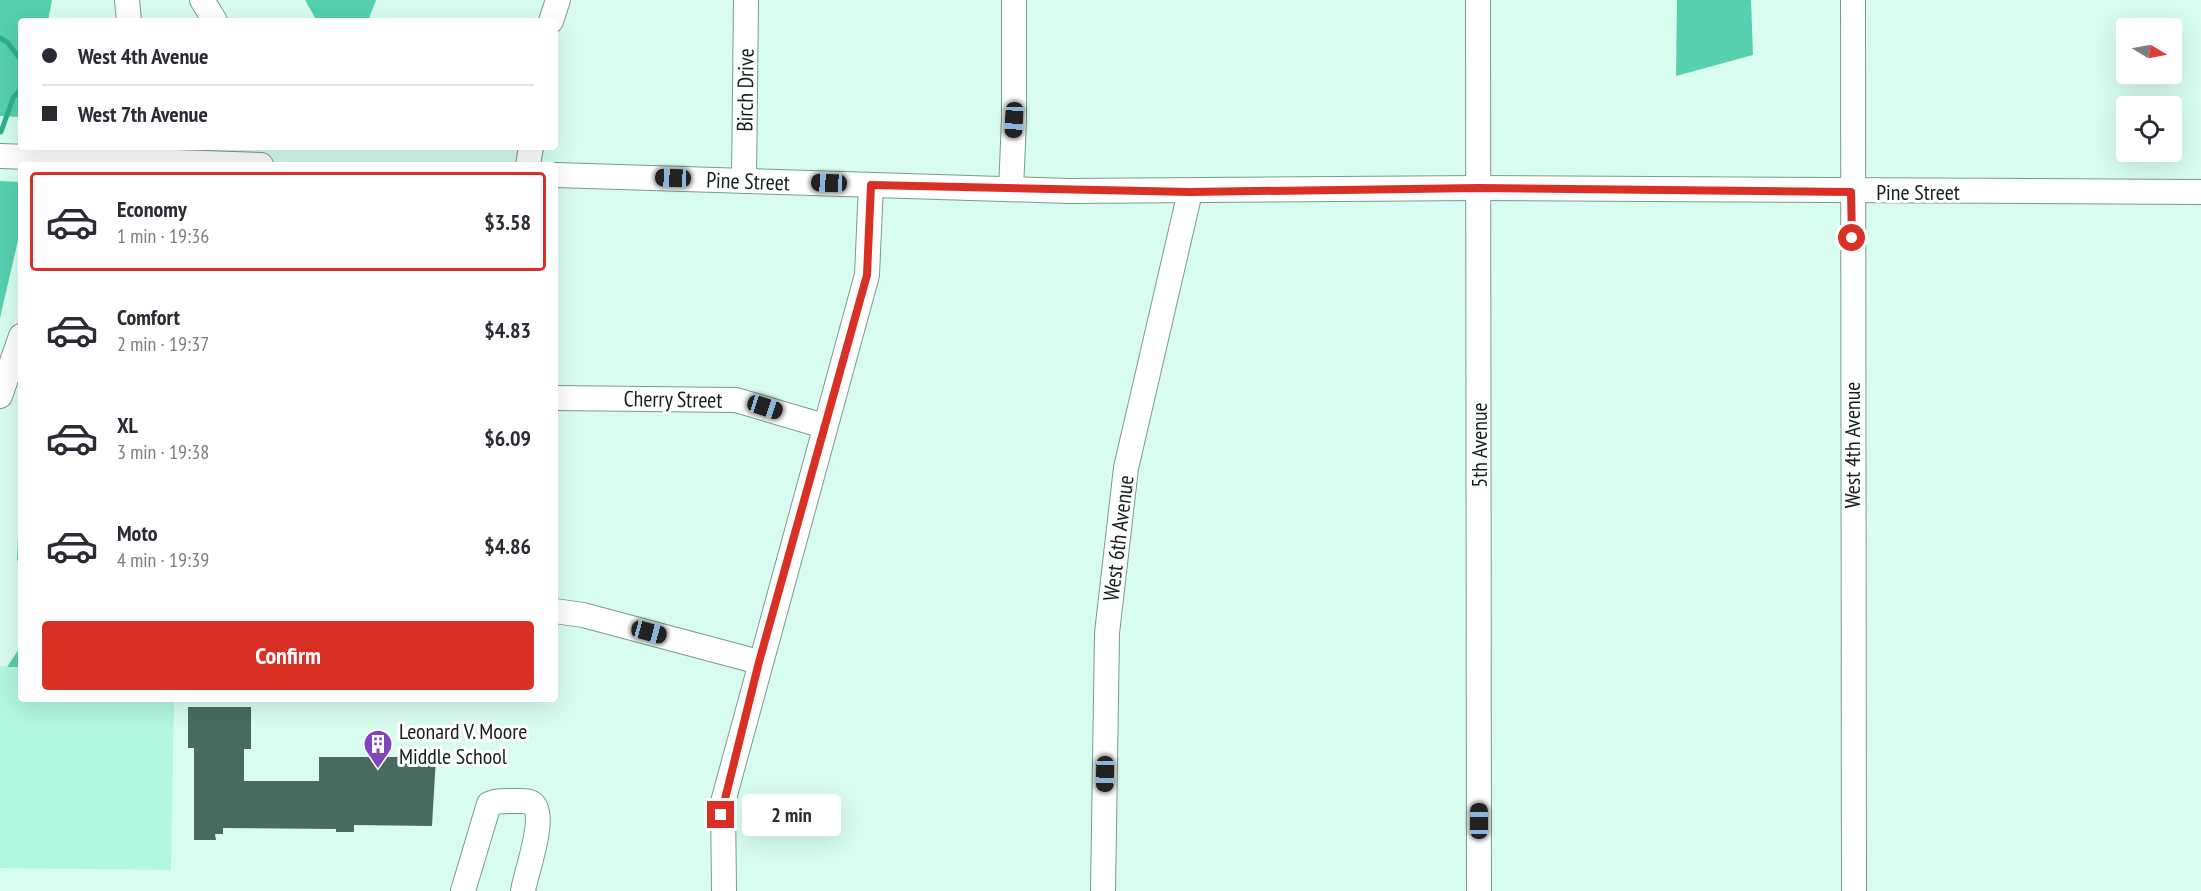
<!DOCTYPE html>
<meta charset="utf-8">
<style>
:root{--surface:#fff;--page:#f2f2f3;--text:#2b2b33;--muted:#7c7c81;--line:#e1e1e2;--accent:#d93025}
body{margin:0;font-family:"PT Sans Narrow",sans-serif;background:var(--page);color:var(--text);height:100vh;display:flex;flex-direction:column;font-size:22px;white-space:nowrap}
*{box-sizing:border-box;margin:0}
p{font-size:20px;color:var(--muted)}
.icon{flex:none;width:33px;height:33px;fill:none;stroke:currentColor;stroke-width:2;stroke-linecap:round;stroke-linejoin:round}
.map{position:relative;flex:1;overflow:hidden}
.panel{position:absolute;left:18px;top:162px;width:540px;height:540px;display:flex;flex-direction:column;background:var(--surface);border-radius:6px;box-shadow:0 6px 24px #0002}
.panel>*{flex:none}
.top-card{position:absolute;left:18px;top:18px;width:540px;height:132px;border-radius:6px;box-shadow:0 6px 24px #0002;display:grid;align-content:center;height:132px;padding:0 24px;background:var(--surface)}
.needle{width:39px;rotate:100deg}
.buttons{position:absolute;left:2116px;top:18px;display:grid;gap:12px}
.buttons a{display:grid;place-items:center;width:66px;height:66px;border-radius:6px;background:var(--surface);box-shadow:0 6px 24px #0002;font-size:30px}
.end{position:absolute;width:27px;height:27px;margin:-14px;border:8px solid #d93025;background:#fff;box-shadow:0 0 0 3px #fff}
.from{border-radius:50%}
.bubble{position:absolute;height:42px;border-radius:6px;background:var(--surface);box-shadow:0 6px 24px #0002;font-size:20px;font-weight:700;line-height:42px;text-align:center}
.car{position:absolute;width:18px;height:36px;margin:-18px -9px;border-radius:8px;box-shadow:0 0 4px 2px #0007;background:linear-gradient(#222 24%,#8ab4d8 0 40%,#222 0 76%,#8ab4d8 0 86%,#222 0)}
.top-card b{display:flex;align-items:center;gap:21px;height:57px;font-size:22px}
.top-card b+b{border-top:2px solid var(--line)}
.top-card i{width:15px;height:15px;background:var(--text)}
ul{padding:10px 0 0;list-style:none}
li{display:flex;align-items:center;gap:18px;height:99px;margin:0 12px 9px;padding:0 12px;border:3px solid transparent;border-radius:6px}
li div{flex:1}
li b{display:block;font-size:22px}
li em{font-style:normal;font-weight:700}
li.on{border-color:var(--accent)}
li>.icon{width:54px;height:54px;stroke-width:1.5}
.cta{display:flex;gap:12px;margin-top:auto;padding:12px 24px}
.cta a{flex:1;height:69px;border-radius:6px;background:var(--accent);color:#fff;font-size:24px;font-weight:700;line-height:69px;text-align:center}
.map>svg:first-child{display:block}
</style>
<div class="map">
<svg width="2201" height="891" viewBox="0 0 2201 891">
<rect width="100%" height="100%" fill="#d8fdf0"/>
<polygon fill="#b2f7e0" points="0,666 21,667 21,699 174,699 171,870 0,868"/>
<g fill="#56d0af">
<polygon points="0,0 52,0 48,21 21,21 21,117 0,116"/>
<polygon points="305,0 376,0 368,21 317,21"/>
<polygon points="1677,0 1751,0 1753,55 1676,76"/>
<polygon points="0,181 21,182 21,227 0,318"/>
<polygon points="21,485 21,557 17,561 20,486"/>
<polygon points="21,646 21,667 7,667"/>
</g>
<g fill="none" stroke-linecap="round" stroke-linejoin="round">
<g stroke="#2eb191" stroke-width="5">
<polyline points="0,38 7,42 21,60"/>
<polyline points="1,132 13,98 21,89"/>
</g>
</g>
<polygon fill="#496a5f" points="188,707 251,707 251,749 244,749 244,781 319,781 319,757 436,757 432,826 354,825 354,832 336,832 336,829 223,828 223,834 215,834 216,840 194,840 194,748 188,748"/>
<g fill="none" stroke-linecap="round" stroke-linejoin="round">
<g stroke="#789b8f" stroke-width="26">
<g id="minor">
<polyline points="127,0 129,21"/>
<polyline points="202,0 215,21"/>
<polyline points="1478,0 1479,891"/>
<polyline points="1853,0 1854,891"/>
<polyline points="551,21 558,0"/>
<polyline points="0,156 261,165"/>
<polyline points="528,165 531,147"/>
<polyline points="555,175 1069,191 1479,188 2201,192"/>
<polyline points="744,181 746,0"/>
<polyline points="1011,189 1014,120 1014,0"/>
<polyline points="0,396 21,336"/>
<polyline points="555,398 736,400 824,426"/>
<polyline points="555,611 583,615 759,662"/>
<path d="M463 891 489 804C498 800 506 801 516 801 522 801 530 800 534 805 546 820 526 872 523 891"/>
<polyline points="724,891 723,802 867,275 871,185"/>
<polyline points="1103,891 1107,633 1126,468 1190,192"/>
</g>
</g>
<use href="#minor" stroke="#fff" stroke-width="24"/>
</g>
<g fill="none" stroke-linecap="round" stroke-linejoin="round">
<polyline stroke="#d93025" stroke-width="8" points="721,815 759,662 867,275 871,185 1190,192 1479,188 1851,192 1852,238"/>
</g>
<defs>
<g id="building-pin" transform="scale(1.5)"><path d="M0 17L-7.5 6A9.5 9.5 0 1 1 7.5 6Z" fill="#8246bc" stroke="#fff"/><path d="M-4-6H4V6H1V3H-1V6H-4ZM-2.5-4.3h1.7v1.8h-1.7ZM.8-4.3h1.7v1.8H.8ZM-2.5-1h1.7V.8h-1.7ZM.8-1h1.7V.8H.8Z" fill="#fff"/></g>
</defs>
<g fill-rule="evenodd">
<use href="#building-pin" x="378" y="744"/>
</g>
<g text-anchor="middle" stroke-width="6" stroke-linejoin="round" paint-order="stroke">
<g font-size="22" fill="#13211c" stroke="#fff">
<text transform="translate(745 90) rotate(-89)" y="8">Birch Drive</text>
<text transform="translate(748 181) rotate(2)" y="8">Pine Street</text>
<text x="1918" y="200">Pine Street</text>
<text transform="translate(673 399) rotate(1)" y="8">Cherry Street</text>
<text transform="translate(1479 445) rotate(-90)" y="8">5th Avenue</text>
<text transform="translate(1852 445) rotate(-90)" y="8">West 4th Avenue</text>
<text transform="translate(1118 538) rotate(-83)" y="8">West 6th Avenue</text>
</g>
<g font-size="22" fill="#13211c" stroke="#fff" text-anchor="start">
<text x="399" y="739">Leonard V. Moore<tspan x="399" dy="25">Middle School</tspan></text>
</g>
</g>
</svg>
<div class="buttons">
<a><svg class="needle" viewBox="-14 -14 28 28"><path d="M0-13l5 13h-10z" fill="#e53935"/><path d="M0 13l5-13h-10z" fill="#7c7c81"/></svg></a>
<a><svg class="icon" aria-label="locate" viewBox="0 0 24 24"><circle cx="12" cy="12" r="6"/><path d="M12 2v4M12 18v4M2 12h4M18 12h4"/></svg></a>
</div>
<i class="end from" style="left:1852px;top:238px"></i>
<i class="end" style="left:721px;top:815px"></i>
<div class="bubble" style="left:742px;top:794px;width:99px">2 min</div>
<i class="car" style="left:1014px;top:120px;rotate:183deg"></i>
<i class="car" style="left:673px;top:178px;rotate:272deg"></i>
<i class="car" style="left:829px;top:183px;rotate:272deg"></i>
<i class="car" style="left:765px;top:407px;rotate:108deg"></i>
<i class="car" style="left:649px;top:632px;rotate:105deg"></i>
<i class="car" style="left:1105px;top:774px;rotate:181deg"></i>
<i class="car" style="left:1479px;top:821px;rotate:0deg"></i>
<div class="top-card">
<b><i class="from"></i>West 4th Avenue</b>
<b><i></i>West 7th Avenue</b>
</div>
<section class="panel">
<ul>
<li class="on"><svg class="icon" aria-label="car" viewBox="0 0 24 24"><path d="M5 17H2v-5l4-1 3-4h7l3 4 3 1v5h-3M9 17h6M6 11h13"/><circle cx="7" cy="17" r="2"/><circle cx="17" cy="17" r="2"/></svg><div><b>Economy</b><p>1 min · 19:36</p></div><em>$3.58</em></li>
<li><svg class="icon" aria-label="car" viewBox="0 0 24 24"><path d="M5 17H2v-5l4-1 3-4h7l3 4 3 1v5h-3M9 17h6M6 11h13"/><circle cx="7" cy="17" r="2"/><circle cx="17" cy="17" r="2"/></svg><div><b>Comfort</b><p>2 min · 19:37</p></div><em>$4.83</em></li>
<li><svg class="icon" aria-label="car" viewBox="0 0 24 24"><path d="M5 17H2v-5l4-1 3-4h7l3 4 3 1v5h-3M9 17h6M6 11h13"/><circle cx="7" cy="17" r="2"/><circle cx="17" cy="17" r="2"/></svg><div><b>XL</b><p>3 min · 19:38</p></div><em>$6.09</em></li>
<li><svg class="icon" aria-label="car" viewBox="0 0 24 24"><path d="M5 17H2v-5l4-1 3-4h7l3 4 3 1v5h-3M9 17h6M6 11h13"/><circle cx="7" cy="17" r="2"/><circle cx="17" cy="17" r="2"/></svg><div><b>Moto</b><p>4 min · 19:39</p></div><em>$4.86</em></li>
</ul>
<div class="cta"><a>Confirm</a></div>
</section>
</div>
